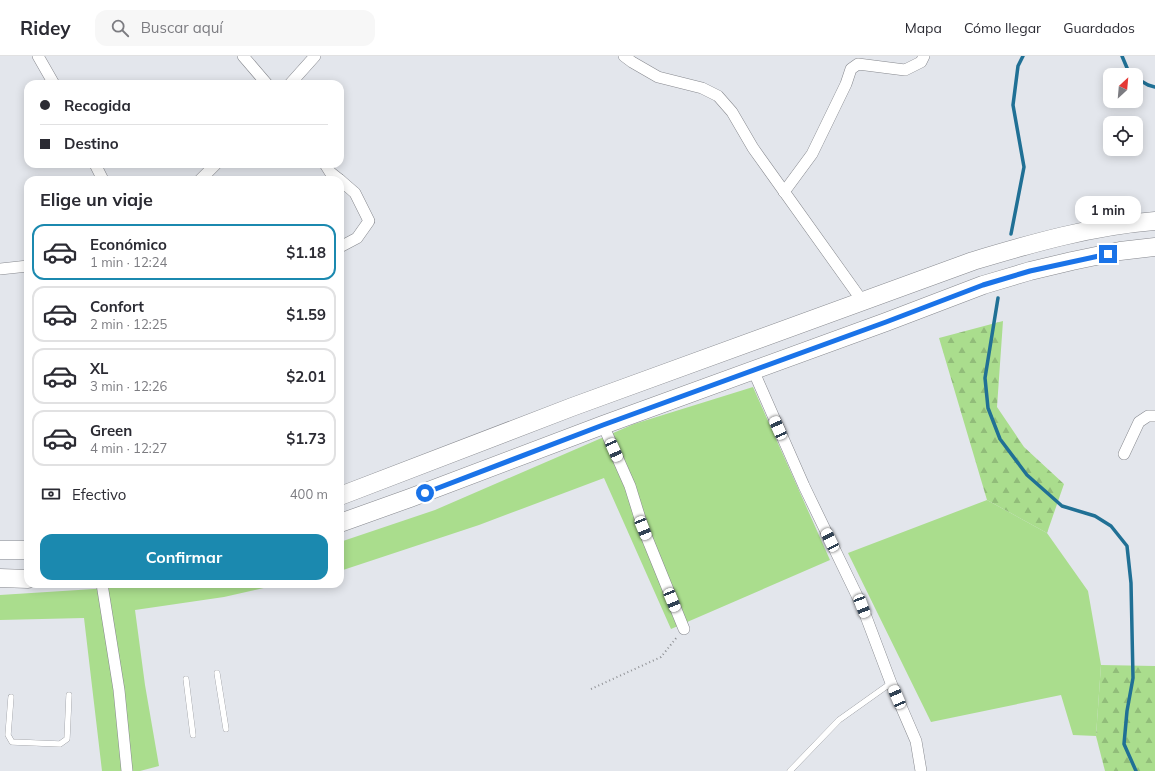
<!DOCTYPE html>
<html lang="es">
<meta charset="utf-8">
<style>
:root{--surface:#fff;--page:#f7f7f7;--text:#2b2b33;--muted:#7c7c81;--line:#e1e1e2;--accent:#1b89af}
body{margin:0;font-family:Mulish,sans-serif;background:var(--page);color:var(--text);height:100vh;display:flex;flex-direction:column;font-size:15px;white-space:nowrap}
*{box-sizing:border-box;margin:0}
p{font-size:13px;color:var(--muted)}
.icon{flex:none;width:22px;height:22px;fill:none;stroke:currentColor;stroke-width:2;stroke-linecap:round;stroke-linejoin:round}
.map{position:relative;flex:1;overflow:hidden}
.sheet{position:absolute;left:24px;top:120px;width:320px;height:412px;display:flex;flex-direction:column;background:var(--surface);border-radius:12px;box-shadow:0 2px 10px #0003}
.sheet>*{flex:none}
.guide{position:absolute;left:24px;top:24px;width:320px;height:88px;border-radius:12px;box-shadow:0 2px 10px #0003;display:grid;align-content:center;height:88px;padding:0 16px;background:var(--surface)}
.needle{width:26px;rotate:26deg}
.tools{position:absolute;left:1103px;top:12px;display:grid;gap:8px}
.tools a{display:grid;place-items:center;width:40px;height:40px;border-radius:8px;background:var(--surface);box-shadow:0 2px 10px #0003;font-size:20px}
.end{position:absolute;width:18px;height:18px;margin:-9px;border:5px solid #1a73e8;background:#fff;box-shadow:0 0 0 2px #fff}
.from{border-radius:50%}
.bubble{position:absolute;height:28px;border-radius:12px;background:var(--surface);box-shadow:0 2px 10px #0003;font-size:13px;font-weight:700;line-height:28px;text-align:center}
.car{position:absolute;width:12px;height:24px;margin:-12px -6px;border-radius:5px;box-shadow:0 0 3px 1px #0007;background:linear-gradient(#fff 24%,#345 0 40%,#fff 0 76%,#345 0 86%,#fff 0)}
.guide b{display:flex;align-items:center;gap:14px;height:38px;font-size:15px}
.guide b+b{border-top:1px solid var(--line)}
.guide i{width:10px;height:10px;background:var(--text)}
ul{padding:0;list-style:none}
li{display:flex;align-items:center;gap:12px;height:56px;margin:0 8px 6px;padding:0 8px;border:2px solid var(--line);border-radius:12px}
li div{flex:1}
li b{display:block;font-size:15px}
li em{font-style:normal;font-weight:700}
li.current{border-color:var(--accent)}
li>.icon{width:36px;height:36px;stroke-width:1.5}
h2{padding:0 16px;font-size:18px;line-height:48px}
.pay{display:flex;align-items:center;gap:10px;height:44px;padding:0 16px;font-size:15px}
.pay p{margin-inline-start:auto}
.cta{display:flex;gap:8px;margin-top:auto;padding:8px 16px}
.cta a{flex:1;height:46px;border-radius:12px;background:var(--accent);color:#fff;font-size:16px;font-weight:700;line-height:46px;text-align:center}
header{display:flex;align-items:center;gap:24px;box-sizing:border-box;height:56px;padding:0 20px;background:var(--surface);border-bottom:1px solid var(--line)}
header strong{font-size:19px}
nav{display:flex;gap:22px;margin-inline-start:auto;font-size:14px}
.search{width:280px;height:36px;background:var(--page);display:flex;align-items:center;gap:10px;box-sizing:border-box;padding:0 14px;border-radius:12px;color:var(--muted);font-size:15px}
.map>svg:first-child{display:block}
</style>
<header>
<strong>Ridey</strong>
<div class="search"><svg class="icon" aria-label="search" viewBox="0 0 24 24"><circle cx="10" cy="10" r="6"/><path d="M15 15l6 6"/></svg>Buscar aquí</div>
<nav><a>Mapa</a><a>Cómo llegar</a><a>Guardados</a></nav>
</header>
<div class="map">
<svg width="1155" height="715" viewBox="0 0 1155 715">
<defs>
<pattern id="forest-firs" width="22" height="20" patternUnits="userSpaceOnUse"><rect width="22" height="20" fill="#aadd8d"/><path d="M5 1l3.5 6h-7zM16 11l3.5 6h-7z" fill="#91bc79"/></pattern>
</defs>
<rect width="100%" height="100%" fill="#e3e6ec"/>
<g fill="#aadd8d">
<polygon points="753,331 830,504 671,573 604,422 479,469 340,515 340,486 435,454 634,368"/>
<polygon points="987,444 1047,477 1088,535 1101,609 1096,680 1073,679 1061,639 931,666 848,497"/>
<polygon points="153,528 281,528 224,541 135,554 145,629 159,710 140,715 102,715 84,562 0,564 0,539 141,530"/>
</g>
<g fill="url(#forest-firs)">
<polygon points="1003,265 997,351 1024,391 1064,428 1047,477 987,444 939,282"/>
<polygon points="1101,609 1155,610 1155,715 1105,715 1096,680"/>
</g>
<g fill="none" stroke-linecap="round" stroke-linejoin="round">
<g stroke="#207095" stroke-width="3.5">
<polyline points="1122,0 1130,19"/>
<polyline points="1136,22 1148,29 1155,31"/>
<polyline points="1011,178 1024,111 1013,49 1018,10 1023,0"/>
<polyline points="998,242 985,322 988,352 1000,383 1027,419 1062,450 1095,460 1111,470 1127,490 1131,527 1133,622 1127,655 1124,688 1136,715"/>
</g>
<g stroke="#86888e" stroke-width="6">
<g id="service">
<polyline points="217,617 226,673"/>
<polyline points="186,623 193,679"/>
<polyline points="11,641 8,679 12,686 60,688 67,683 69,639"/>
<polyline points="790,715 839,664 891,627"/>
</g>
</g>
<g stroke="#86888e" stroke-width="12">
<g id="minor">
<polyline points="38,0 54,28"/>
<polyline points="243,0 267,28"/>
<polyline points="624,0 632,6 658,21 702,32 718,40 732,56 753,92 863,246"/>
<polyline points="290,28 315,0"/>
<polyline points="95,108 103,124"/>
<polyline points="325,108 330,116 340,124"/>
<polyline points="200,124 216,108"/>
<polyline points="340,124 355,137 369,165 357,182 340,191"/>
<polyline points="784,136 812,98 846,28 851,13 858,8 905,14 921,6 924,0"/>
<polyline points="0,213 28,210"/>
<polyline points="753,314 804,430 862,550 891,627 916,685 921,715"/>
<polyline points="603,369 630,430 643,472 684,573"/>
<polyline points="1124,398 1139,366 1148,360 1155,360"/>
<polyline points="102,528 119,634 127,715"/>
</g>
</g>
<g stroke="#86888e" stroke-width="19">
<g id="trunk">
<path d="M340 440 572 351 973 205C1033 187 1092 170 1155 165"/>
<polyline points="340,467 410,442 603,369 886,266 983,229 1030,215 1072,205 1120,195 1155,191"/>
<polyline points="0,494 28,494"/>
<polyline points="0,522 28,523"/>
</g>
</g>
<polyline stroke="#8f9195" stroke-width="2" stroke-dasharray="1 3" stroke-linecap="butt" points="591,633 661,601 677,581"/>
<use href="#service" stroke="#fff" stroke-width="5.5"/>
<use href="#minor" stroke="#fff" stroke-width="11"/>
<use href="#trunk" stroke="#fff" stroke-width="18"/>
</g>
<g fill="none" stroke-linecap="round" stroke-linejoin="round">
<polyline stroke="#1a73e8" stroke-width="5" points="425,437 603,369 886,266 983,229 1030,215 1108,198"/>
</g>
</svg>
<div class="tools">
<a><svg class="needle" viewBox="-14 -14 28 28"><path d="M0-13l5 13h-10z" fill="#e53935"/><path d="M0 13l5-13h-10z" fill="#7c7c81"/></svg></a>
<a><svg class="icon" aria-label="locate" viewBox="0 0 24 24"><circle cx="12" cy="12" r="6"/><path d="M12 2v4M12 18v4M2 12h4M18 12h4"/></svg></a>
</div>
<i class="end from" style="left:425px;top:437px"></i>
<i class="end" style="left:1108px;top:198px"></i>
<div class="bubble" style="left:1075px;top:140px;width:66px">1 min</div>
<i class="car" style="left:778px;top:372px;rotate:336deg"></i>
<i class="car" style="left:614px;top:394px;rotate:156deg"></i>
<i class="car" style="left:643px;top:472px;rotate:158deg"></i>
<i class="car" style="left:830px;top:484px;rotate:334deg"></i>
<i class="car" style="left:672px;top:544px;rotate:158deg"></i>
<i class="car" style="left:862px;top:550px;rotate:159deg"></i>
<i class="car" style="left:897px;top:641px;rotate:337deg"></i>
<div class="guide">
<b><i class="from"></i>Recogida</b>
<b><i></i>Destino</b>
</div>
<section class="sheet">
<h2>Elige un viaje</h2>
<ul>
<li class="current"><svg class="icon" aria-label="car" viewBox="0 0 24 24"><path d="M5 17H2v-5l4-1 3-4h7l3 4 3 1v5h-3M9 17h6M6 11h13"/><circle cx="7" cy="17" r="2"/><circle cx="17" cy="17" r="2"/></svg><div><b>Económico</b><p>1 min · 12:24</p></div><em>$1.18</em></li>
<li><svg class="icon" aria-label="car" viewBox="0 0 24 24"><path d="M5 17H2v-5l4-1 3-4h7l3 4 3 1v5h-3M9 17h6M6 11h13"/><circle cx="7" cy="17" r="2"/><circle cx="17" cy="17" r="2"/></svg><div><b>Confort</b><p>2 min · 12:25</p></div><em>$1.59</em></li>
<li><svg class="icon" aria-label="car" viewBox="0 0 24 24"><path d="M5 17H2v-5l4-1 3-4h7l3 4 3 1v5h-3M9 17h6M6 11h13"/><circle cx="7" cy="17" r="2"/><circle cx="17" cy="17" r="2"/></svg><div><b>XL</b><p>3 min · 12:26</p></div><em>$2.01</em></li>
<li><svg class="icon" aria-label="car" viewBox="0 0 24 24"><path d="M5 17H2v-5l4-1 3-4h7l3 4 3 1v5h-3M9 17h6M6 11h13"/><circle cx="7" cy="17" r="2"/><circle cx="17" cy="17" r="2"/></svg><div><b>Green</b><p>4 min · 12:27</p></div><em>$1.73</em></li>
</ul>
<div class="pay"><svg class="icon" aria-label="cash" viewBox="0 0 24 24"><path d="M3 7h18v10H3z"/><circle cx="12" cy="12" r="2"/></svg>Efectivo<p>400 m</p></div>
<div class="cta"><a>Confirmar</a></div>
</section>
</div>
